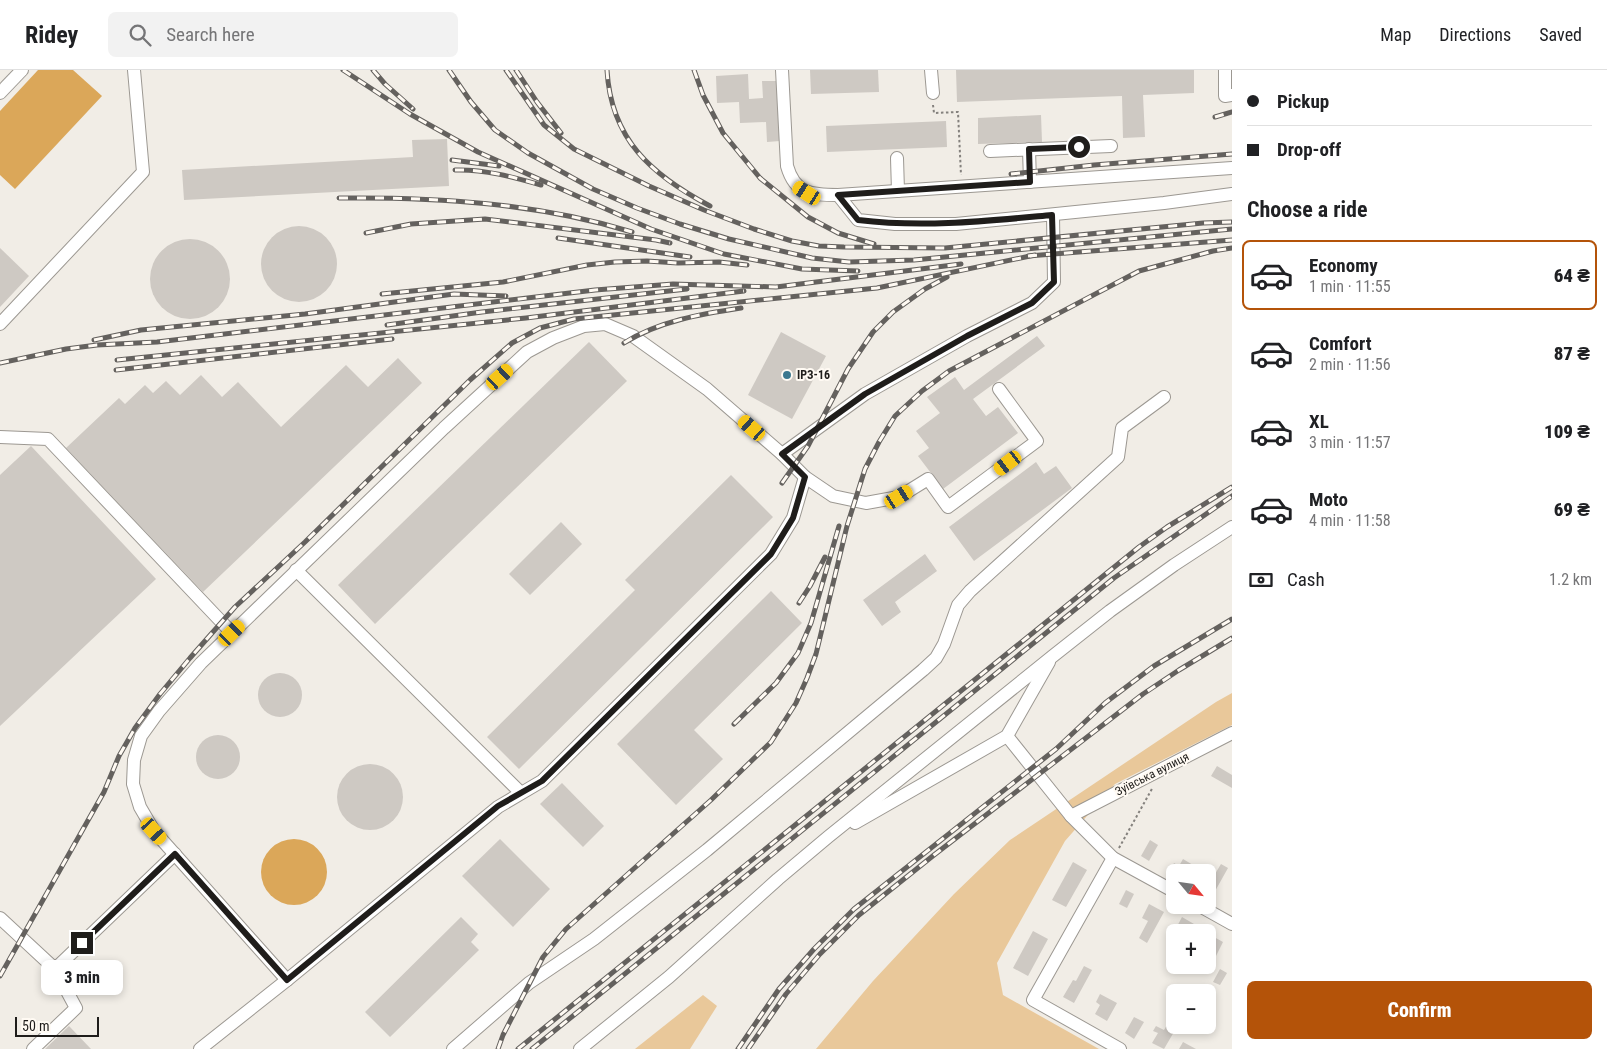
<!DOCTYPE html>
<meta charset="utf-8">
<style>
:root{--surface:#fff;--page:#f2f2f2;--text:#202124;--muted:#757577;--line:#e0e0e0;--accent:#b45309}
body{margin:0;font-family:"Roboto Condensed",sans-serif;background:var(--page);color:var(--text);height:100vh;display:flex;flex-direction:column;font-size:19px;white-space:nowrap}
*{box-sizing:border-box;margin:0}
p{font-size:16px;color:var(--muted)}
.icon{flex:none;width:28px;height:28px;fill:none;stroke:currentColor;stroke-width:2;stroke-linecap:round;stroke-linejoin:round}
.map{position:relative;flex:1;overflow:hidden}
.side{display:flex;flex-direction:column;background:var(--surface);width:375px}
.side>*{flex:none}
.banner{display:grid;align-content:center;height:110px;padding:0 15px;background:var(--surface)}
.needle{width:32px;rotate:119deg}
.tools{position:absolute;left:1166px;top:794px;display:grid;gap:10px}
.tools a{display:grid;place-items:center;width:50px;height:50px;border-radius:8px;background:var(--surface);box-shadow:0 2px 8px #0003;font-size:25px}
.scale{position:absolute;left:15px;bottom:12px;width:84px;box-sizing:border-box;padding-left:5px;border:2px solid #1f1d1b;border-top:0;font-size:14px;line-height:18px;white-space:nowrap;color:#1f1d1b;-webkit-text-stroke:4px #fffaf3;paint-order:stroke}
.end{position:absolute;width:22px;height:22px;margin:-11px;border:6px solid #1f1d1b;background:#fff;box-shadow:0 0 0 2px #fff}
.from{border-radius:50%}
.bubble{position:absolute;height:35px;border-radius:8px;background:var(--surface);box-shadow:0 2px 8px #0003;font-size:16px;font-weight:800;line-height:35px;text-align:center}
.car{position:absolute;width:15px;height:30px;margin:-15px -8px;border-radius:6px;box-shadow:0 0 4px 1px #0007;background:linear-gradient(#f5c518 24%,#345 0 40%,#f5c518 0 76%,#345 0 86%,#f5c518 0)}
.banner b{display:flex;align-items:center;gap:18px;height:48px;font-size:19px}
.banner b+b{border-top:1px solid var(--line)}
.banner i{width:12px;height:12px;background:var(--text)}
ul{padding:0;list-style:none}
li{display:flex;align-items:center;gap:15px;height:70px;margin:0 10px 8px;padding:0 5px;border:2px solid transparent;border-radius:8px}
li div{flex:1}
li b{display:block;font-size:19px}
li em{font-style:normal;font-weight:800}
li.on{border-color:var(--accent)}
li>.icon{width:45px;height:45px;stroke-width:1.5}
h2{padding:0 15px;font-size:22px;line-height:60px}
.pay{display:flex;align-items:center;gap:12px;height:55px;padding:0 15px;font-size:19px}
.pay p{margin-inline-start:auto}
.button{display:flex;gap:10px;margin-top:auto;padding:10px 15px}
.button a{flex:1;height:58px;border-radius:8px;background:var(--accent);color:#fff;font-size:20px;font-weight:800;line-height:58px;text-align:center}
header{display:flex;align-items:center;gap:30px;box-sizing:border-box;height:70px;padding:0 25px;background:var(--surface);border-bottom:1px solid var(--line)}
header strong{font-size:24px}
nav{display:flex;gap:28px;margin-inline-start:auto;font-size:18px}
.search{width:350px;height:45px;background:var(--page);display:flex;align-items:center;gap:12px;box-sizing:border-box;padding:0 18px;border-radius:8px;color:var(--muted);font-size:19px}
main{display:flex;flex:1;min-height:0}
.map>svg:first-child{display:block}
</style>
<header>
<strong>Ridey</strong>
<div class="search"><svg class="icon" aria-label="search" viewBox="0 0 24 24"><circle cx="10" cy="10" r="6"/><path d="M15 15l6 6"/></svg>Search here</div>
<nav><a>Map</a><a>Directions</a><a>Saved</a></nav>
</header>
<main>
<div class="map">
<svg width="1232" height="979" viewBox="0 0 1232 979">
<rect width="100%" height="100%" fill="#f1ede6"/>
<g fill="#e9c89a">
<polygon points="1232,623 1232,655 1115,714 1065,771 997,893 1003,925 1099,979 816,979 873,911 954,824 1010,770 1216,632"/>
<polygon points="703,925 717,936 690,979 635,979"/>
</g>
<g fill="#dba759">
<polygon points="38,0 73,0 102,26 15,119 0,105 0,41"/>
<circle cx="294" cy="802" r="33"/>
</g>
<g fill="#cec9c3">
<polygon points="810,0 878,0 879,22 811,24"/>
<polygon points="956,0 1194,0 1194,23 1143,25 1145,67 1123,68 1122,26 957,32"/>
<polygon points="748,4 749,29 763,28 762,11 777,11 780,71 767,72 766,52 740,53 739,32 717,33 716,6"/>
<polygon points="1041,45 1042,72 978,74 978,48"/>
<polygon points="946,51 947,77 827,82 826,56"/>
<polygon points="447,69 449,116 184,130 182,100 413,87 412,70"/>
<circle cx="299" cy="194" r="38"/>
<circle cx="190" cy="209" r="40"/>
<polygon points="0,178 29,206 0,237"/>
<polygon points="781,262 826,286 792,349 748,325"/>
<polygon points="1037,266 1045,276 973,329 986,346 998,337 1018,363 943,419 918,386 929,378 916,361 940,343 927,327 955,307 964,320"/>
<polygon points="589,272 627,311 375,554 338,515"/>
<polygon points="398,288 422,313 203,522 66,378 119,328 125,334 145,315 153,323 166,311 180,325 201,305 222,327 238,312 281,357 346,295 368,317"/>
<polygon points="31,376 156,509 0,656 0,405"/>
<polygon points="1036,392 1044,404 1056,396 1072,418 974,491 949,457"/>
<polygon points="731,405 773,447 519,699 487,667 635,520 625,510"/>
<polygon points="561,452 582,474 530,525 509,504"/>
<polygon points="925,484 937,501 895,532 901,542 882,556 863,530"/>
<polygon points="771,521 802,553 694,660 723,689 676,735 617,674"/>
<circle cx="280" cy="625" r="22"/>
<circle cx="218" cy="687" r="22"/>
<circle cx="370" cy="727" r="33"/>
<polygon points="1217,696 1232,705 1232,718 1211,706"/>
<polygon points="562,713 604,756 583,777 540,734"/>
<polygon points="500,769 550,819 513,857 462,806"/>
<polygon points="1150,770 1158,775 1149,791 1141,786"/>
<polygon points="1183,789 1193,795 1189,802 1175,802 1175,804 1170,801 1174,793 1179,796"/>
<polygon points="1073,792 1087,800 1066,837 1052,830"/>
<polygon points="1221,794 1228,798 1214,823 1208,819 1208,805 1210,801 1215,804"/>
<polygon points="1126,820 1134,824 1127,838 1119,834"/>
<polygon points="1149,834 1164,842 1147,873 1139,868 1148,851 1142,848"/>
<polygon points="461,847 478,864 471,872 479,880 390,967 365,942"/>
<polygon points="1182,847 1194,854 1190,862 1175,862 1175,865 1173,864"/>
<polygon points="1033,861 1048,869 1028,906 1013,898"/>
<polygon points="1214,867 1223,872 1212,894 1208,891 1208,873 1209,874"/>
<polygon points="1084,896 1092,900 1074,933 1063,927 1073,910 1076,911"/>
<polygon points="1220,899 1227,903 1220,915 1213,912"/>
<polygon points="1100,924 1117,933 1107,951 1095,944 1100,935 1096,932"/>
<polygon points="1134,947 1144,952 1134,969 1125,963"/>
<polygon points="1172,952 1175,955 1178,955 1164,979 1152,973 1158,963 1153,961 1156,956 1164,960 1167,955 1170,956"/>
<polygon points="69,956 91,979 45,979"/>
<polygon points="1183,972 1196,979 1179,979"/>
</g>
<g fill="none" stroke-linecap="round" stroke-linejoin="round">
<g stroke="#9c9892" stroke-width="14">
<g id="minor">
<path d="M782 0 787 96C795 124 811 125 838 125L1232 98"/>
<polyline points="931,0 933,23"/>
<polyline points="1225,0 1225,26 1232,25"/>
<polyline points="0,23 22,0"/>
<polyline points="1029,79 1030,112"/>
<polyline points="990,81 1111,76"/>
<polyline points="897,88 898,121"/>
<polyline points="838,125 858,150 895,154 956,154 1164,133 1232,124"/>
<polyline points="0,254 143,102 134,0"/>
<polyline points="0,367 48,369 232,563"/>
<polyline points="782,384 865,324 967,266 1032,233 1054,212 1053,145"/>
<polyline points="296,500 521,723"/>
<polyline points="1007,666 1071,746 1113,788 1175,822"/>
<polyline points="1071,746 1232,663"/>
<polyline points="855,753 1007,666 1049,592"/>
<polyline points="1113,788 1033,930 1120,979"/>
<polyline points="1198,835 1232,854"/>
<polyline points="0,848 55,899 76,938 33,979"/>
<polyline points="55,899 175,784"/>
<polyline points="287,910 154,761 140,737 133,714 134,690 141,666 159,641 201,593 444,358 527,282 553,268 584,256 605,254 633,266 707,319 782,384 805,407 833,426 866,433 899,427 928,409 948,437 1037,371 999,319"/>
<polyline points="200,979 287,910 498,737 542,711 771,484 793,448 805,407"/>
<polyline points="453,979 529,913 594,869 707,780 923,600 936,588 944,574 958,535 970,521 1118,387 1122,358 1164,327"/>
<polyline points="580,979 669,907 778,809 828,767 1053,586 1110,541 1174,495 1232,457"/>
</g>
</g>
<g stroke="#84817d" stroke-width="2" stroke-dasharray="2.5 2.5" stroke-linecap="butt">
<polyline points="933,35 934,43 958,42 961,105"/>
<polyline points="1119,778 1153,717"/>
</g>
<use href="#minor" stroke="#fff" stroke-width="12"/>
<g stroke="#64615e" stroke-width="5">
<g id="rail">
<polyline points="343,0 410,44 478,82 651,159 724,184 802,199 858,201"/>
<polyline points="373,0 385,14 413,39"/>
<polyline points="449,0 471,32 495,60 528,83 593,119 637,138 680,154 729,169 812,188 849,192 914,190 1232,159"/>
<polyline points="506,0 544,55 574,79 649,116 704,140 754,159 792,171 819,176 844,177 945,178 1203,153 1232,152"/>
<polyline points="516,0 537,32 561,63"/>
<path d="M607 0C611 70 652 105 710 136"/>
<polyline points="694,0 703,25 723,63 760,108 808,147 838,163 874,174"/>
<polyline points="1215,47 1232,42"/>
<polyline points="452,90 499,96"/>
<path d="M455 100C484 99 513 107 541 115"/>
<polyline points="1011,104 1094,95 1232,84"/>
<path d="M339 128C437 127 538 133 632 162"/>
<polyline points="366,163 411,154 485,149 656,170 670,173"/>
<polyline points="558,168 690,187"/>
<polyline points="1028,186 1232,170"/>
<polyline points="382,224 503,212 587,195 615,192 647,191 678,193 719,192 747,195"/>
<polyline points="387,255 482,242 687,219"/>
<polyline points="94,270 141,260 305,244 454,224 506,226"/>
<path d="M624 273C659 251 701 244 741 238"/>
<polyline points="117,290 526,248 744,221"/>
<polyline points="0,293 66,279 97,275 157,272 595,220 673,214 776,217 961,194"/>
<polyline points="116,300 392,269"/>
<polyline points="782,413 808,376 848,299 873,262 893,242 925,219 947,207"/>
<polyline points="799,533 810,516 825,487"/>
<polyline points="734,654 776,613 798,583 811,553 839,456"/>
<polyline points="0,906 104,722 119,686 135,658 160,624 190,588 235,537 305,472 470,310 512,273 540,258 574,249 877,218 1035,185"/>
<polyline points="498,979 503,965 543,887 566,859 711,730 771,672 796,633 807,608 816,584 847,456 865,399 879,372 895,346 922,321 949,301 1139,201 1213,181 1232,178"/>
<polyline points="518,979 1139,477 1167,457 1232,417"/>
<polyline points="532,979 1114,508 1232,426"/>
<polyline points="738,979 779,919 814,879 854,839 1056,679 1105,633 1154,596 1232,549"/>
<polyline points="748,979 786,924 820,884 859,845 934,785 1143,624 1179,600 1232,568"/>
</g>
</g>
<use href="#rail" stroke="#fffaf3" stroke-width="3" stroke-dasharray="9" stroke-linecap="butt"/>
</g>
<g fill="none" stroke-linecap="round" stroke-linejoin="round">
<path stroke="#1f1d1b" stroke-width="6" d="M82 873 175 784 287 910 498 736 542 711 771 484 793 448 805 407 782 384 865 324 967 266 1032 233 1054 212 1052 145C987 151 924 158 858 150L838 125 1030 112 1029 79 1079 77"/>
</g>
<circle fill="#3c788f" stroke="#fffaf3" stroke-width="2" cx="787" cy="305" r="5"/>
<g text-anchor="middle" stroke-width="4" stroke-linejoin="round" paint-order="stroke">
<g font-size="12" font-weight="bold" fill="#1f1d1b" stroke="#fffaf3" text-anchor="start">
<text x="797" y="309">ІРЗ-16</text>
</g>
<g font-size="12" fill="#1f1d1b" stroke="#fffaf3">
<text transform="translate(1152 704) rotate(-27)" y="4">Зуївська вулиця</text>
</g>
</g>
</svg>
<div class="tools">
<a><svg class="needle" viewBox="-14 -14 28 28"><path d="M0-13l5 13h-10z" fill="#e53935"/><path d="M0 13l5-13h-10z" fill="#757577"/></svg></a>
<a>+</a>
<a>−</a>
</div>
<div class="scale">50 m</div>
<i class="end from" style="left:1079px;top:77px"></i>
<i class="end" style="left:82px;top:873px"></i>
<div class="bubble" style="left:41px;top:890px;width:82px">3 min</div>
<i class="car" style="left:807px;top:123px;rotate:303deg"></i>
<i class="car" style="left:500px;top:307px;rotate:48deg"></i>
<i class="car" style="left:752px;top:358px;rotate:311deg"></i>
<i class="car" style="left:1008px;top:393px;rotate:233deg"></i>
<i class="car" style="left:899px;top:427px;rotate:58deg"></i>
<i class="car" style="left:232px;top:563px;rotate:46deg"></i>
<i class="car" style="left:154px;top:761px;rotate:138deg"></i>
</div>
<section class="side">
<div class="banner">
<b><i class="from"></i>Pickup</b>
<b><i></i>Drop-off</b>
</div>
<h2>Choose a ride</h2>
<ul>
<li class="on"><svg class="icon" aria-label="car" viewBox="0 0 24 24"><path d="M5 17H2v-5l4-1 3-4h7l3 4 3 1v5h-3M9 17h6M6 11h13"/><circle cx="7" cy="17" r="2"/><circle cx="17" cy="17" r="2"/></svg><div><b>Economy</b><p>1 min · 11:55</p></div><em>64 ₴</em></li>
<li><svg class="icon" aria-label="car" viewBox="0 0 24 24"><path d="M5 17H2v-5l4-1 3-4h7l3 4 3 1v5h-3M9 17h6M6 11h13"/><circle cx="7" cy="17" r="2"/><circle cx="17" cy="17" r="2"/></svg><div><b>Comfort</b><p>2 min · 11:56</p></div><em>87 ₴</em></li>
<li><svg class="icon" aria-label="car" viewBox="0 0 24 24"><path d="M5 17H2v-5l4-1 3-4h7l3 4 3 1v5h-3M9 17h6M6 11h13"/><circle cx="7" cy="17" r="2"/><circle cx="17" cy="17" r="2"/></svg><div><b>XL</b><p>3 min · 11:57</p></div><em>109 ₴</em></li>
<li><svg class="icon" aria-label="car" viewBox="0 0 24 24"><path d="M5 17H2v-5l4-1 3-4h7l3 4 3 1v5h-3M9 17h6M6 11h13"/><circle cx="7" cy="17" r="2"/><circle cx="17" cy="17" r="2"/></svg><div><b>Moto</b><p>4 min · 11:58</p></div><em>69 ₴</em></li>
</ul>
<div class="pay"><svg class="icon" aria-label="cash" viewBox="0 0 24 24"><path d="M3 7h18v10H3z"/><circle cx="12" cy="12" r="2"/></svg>Cash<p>1.2 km</p></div>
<div class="button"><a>Confirm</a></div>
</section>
</main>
